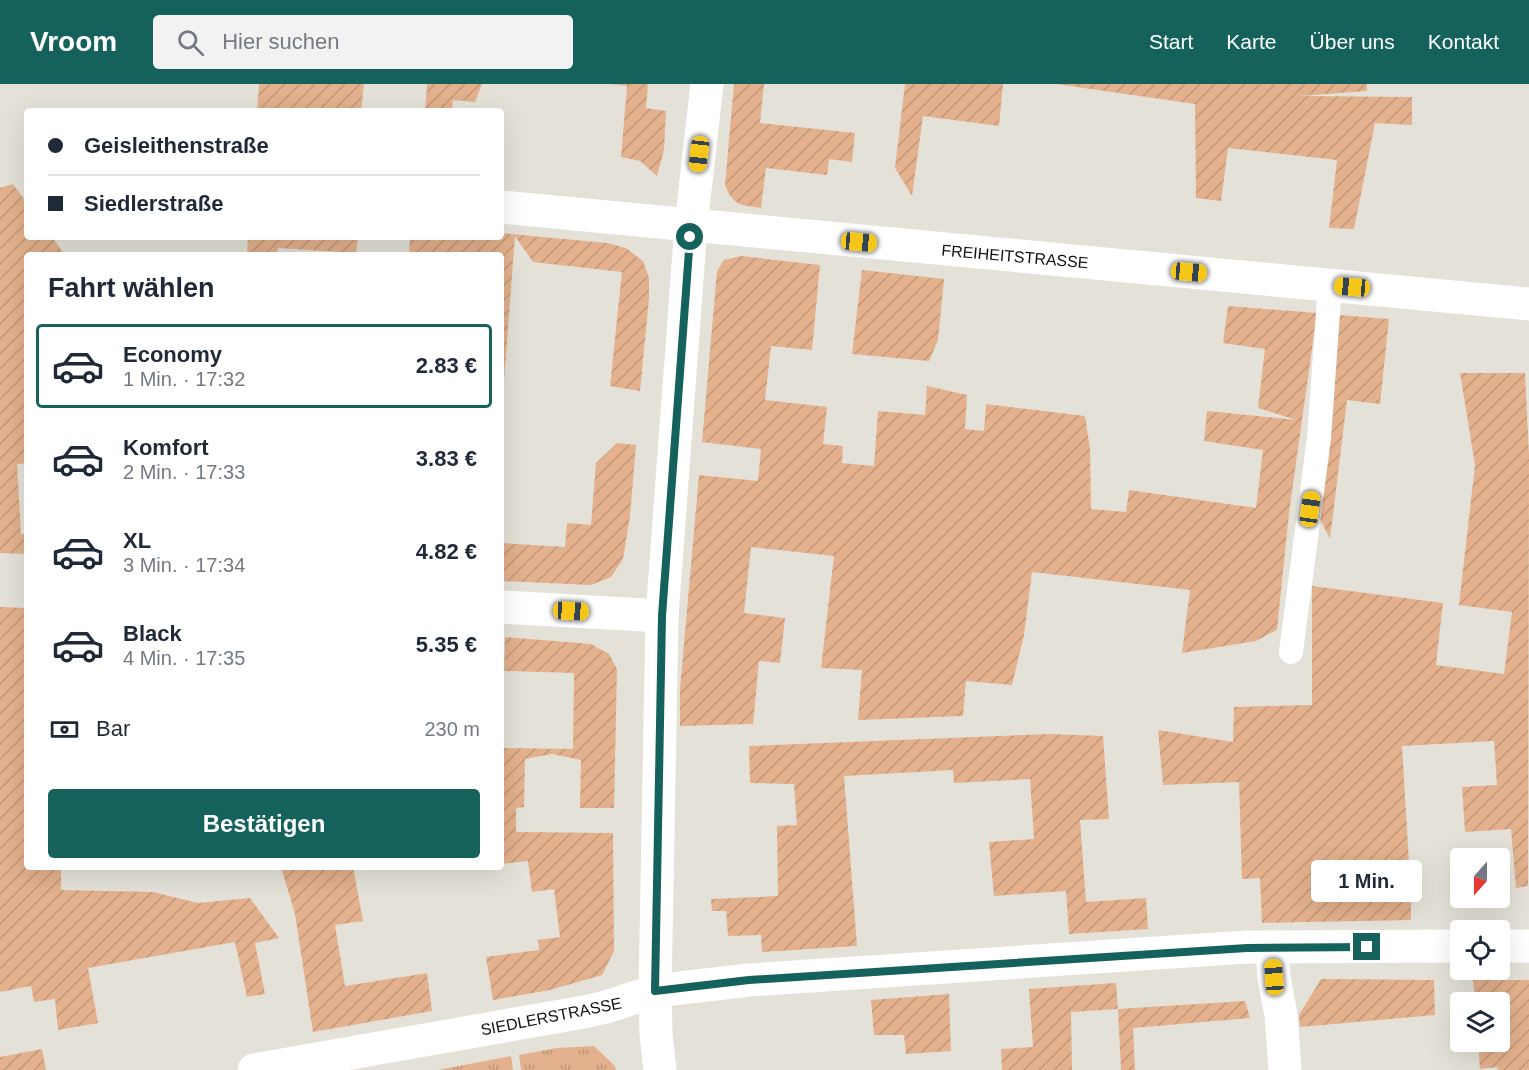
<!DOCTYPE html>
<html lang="de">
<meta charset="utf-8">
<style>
:root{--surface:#fff;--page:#f2f2f3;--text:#1f2937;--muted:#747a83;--line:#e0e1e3;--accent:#15625c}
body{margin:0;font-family:Arial,sans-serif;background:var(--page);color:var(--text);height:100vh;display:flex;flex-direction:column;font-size:22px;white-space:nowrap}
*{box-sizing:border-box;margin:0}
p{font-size:20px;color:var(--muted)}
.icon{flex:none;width:33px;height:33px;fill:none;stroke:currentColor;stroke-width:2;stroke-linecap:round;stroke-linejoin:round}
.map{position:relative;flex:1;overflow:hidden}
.panel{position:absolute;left:24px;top:168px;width:480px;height:618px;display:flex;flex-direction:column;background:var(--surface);border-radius:6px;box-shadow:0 6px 24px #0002}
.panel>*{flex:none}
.banner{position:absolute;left:24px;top:24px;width:480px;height:132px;border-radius:6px;box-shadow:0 6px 24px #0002;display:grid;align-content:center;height:132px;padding:0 24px;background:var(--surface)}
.needle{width:39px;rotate:201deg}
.tools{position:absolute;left:1450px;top:764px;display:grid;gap:12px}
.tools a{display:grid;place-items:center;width:60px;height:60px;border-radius:6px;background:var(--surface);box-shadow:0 6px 24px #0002;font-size:30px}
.end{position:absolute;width:27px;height:27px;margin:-14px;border:8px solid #15625c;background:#fff;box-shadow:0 0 0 3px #fff}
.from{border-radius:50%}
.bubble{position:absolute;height:42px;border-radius:6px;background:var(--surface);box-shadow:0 6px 24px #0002;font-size:20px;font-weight:700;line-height:42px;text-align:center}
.car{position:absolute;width:18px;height:36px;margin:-18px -9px;border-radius:8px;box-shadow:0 0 4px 2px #0007;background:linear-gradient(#f5c518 24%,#345 0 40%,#f5c518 0 76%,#345 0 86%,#f5c518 0)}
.banner b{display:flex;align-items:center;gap:21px;height:57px;font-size:22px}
.banner b+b{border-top:2px solid var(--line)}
.banner i{width:15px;height:15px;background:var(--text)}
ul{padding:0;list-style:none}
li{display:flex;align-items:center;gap:18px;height:84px;margin:0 12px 9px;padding:0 12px;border:3px solid transparent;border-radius:6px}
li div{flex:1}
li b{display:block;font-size:22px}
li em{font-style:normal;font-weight:700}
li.current{border-color:var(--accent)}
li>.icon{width:54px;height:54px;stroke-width:1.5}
h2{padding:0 24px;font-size:27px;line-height:72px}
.pay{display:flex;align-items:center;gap:15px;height:66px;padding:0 24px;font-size:22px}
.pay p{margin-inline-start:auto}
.primary-button{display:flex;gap:12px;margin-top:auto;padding:12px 24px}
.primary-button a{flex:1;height:69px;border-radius:6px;background:var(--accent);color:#fff;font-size:24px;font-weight:700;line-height:69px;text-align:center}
header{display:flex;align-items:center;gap:36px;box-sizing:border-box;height:84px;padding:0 30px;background:var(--accent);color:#fff}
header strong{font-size:28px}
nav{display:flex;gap:33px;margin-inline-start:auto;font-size:21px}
.search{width:420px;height:54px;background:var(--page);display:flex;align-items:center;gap:15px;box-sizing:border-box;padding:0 21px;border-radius:6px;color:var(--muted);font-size:22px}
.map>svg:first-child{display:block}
</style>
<header>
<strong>Vroom</strong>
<div class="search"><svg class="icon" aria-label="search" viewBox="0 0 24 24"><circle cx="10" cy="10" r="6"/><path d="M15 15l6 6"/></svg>Hier suchen</div>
<nav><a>Start</a><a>Karte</a><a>Über uns</a><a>Kontakt</a></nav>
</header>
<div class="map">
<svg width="1529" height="986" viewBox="0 0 1529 986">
<defs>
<pattern id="grass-tufts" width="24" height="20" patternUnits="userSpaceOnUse" patternTransform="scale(1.5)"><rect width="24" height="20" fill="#e3b18d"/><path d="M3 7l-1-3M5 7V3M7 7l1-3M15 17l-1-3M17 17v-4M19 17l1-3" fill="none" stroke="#c29778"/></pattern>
<pattern id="garden-furrows" width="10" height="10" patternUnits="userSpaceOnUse" patternTransform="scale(1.5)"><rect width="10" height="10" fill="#e3b18d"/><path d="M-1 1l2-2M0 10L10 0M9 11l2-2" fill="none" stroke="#c29778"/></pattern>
</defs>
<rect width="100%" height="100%" fill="#e4e2d8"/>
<g fill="url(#grass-tufts)">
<polygon points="594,962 615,982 616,986 521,986 519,971 557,964"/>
<polygon points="511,972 513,986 438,986"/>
</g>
<g fill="url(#garden-furrows)">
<polygon points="259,0 364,0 361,27 257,27"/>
<polygon points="427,0 482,0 475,18 453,16 452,27 425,27"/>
<polygon points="611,0 648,0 646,24 666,27 664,66 657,92 640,77 621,73 627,2"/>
<path d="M734 0H764L760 39 855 49 852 78 829 75 827 91 766 84 761 124C741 121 733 122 725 101Z"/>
<polygon points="905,0 1003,0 999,42 923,32 912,112 895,84"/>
<polygon points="1056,0 1367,0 1367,7 1300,12 1412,13 1412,41 1375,39 1354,145 1329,144 1337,76 1228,64 1221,117 1196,114 1195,20"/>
<polygon points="13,100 27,119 27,153 52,153 65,171 27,171 27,379 17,380 21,450 27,450 27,470 0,469 0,104"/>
<polygon points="501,149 607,159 626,164 643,177 649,194 649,214 640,307 610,302 622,188 533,178 515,152 504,296 501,296 501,171 409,171 410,153 501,153"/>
<polygon points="248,153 358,153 356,169 278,164 277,171 247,171"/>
<polygon points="741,172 820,181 812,266 771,262 765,316 827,323 823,360 843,362 842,379 874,382 878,327 925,331 927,302 967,311 965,345 984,347 986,320 1085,332 1090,365 1091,425 1126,428 1129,406 1256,424 1263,366 1204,357 1207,327 1297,336 1258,324 1265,265 1223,259 1228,222 1317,229 1289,429 1277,546 1256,557 1182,569 1190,506 1032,488 1024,551 1012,601 966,597 963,632 858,636 862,586 821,584 834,472 751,463 744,529 785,534 780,579 759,577 753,640 680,642 680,605 699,391 758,397 761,365 702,358 717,187 724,176"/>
<polygon points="862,186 944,195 938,256 929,277 852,270"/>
<polygon points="1339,231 1389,235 1380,320 1347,316 1330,455 1318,431"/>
<polygon points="1460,289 1525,289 1529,372 1528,802 1516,804 1511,745 1465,748 1462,703 1497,701 1494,657 1402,662 1411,812 1411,836 1262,839 1260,794 1242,795 1239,698 1163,701 1158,646 1233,658 1234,623 1312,621 1312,502 1443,519 1436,581 1504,590 1512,528 1459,521 1475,381"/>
<polygon points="617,359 636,361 630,432 623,475 611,493 591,501 501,497 501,459 565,463 567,439 591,441 596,379"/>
<polygon points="0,523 27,524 27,783 61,783 61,806 153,808 198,819 250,814 279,854 255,859 265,910 247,913 235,858 88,884 98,939 58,946 55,915 34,918 31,902 0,908"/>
<polygon points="505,553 591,560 609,570 617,585 614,724 580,724 581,676 552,670 525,675 524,723 516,724 516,748 613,749 614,867 602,891 550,906 493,916 486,873 539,866 538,856 560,853 554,805 532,808 528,777 501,780 501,664 573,665 574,589 504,587"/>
<polygon points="1050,650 1103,652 1109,735 1080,736 1086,818 1146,814 1148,845 1069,850 1066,807 994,812 989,758 1034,755 1030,695 954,699 953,686 844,692 857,862 762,868 761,851 728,852 726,827 712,827 711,815 778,812 777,742 797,741 794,700 750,699 749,662"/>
<polygon points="281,783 353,783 363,837 335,841 345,902 427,889 432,927 313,948 295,830"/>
<polygon points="1321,895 1434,896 1435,931 1300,943 1299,931"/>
<polygon points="1473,896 1529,896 1529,986 1498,986 1497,983 1480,985 1478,957 1500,957 1500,918 1475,918"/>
<polygon points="1116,899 1118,925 1245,917 1250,934 1133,944 1135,986 1121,986 1118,925 1071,928 1072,986 1002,986 1001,965 1033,963 1029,905"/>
<polygon points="949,910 951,967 906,970 904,951 874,951 871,916"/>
<polygon points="42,965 46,986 0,986 0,973"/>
</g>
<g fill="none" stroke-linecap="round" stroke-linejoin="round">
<polyline stroke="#fff" stroke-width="24" points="1291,568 1319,354 1330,201"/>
<g stroke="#fff" stroke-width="33">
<polyline points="501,123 1529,220"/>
<polyline points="501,523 662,532"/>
<polyline points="1500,862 1529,862"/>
<polyline points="1272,863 1274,893 1281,931 1285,986"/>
<polyline points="254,986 584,928 606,923 655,907 749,896 1247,863 1461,862"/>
<polyline points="660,986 656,950 655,907 662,532 691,141 707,0"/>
</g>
</g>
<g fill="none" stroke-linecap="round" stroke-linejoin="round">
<polyline stroke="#15625c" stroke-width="8" points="690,153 662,532 655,907 749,896 1247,864 1367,863"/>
</g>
<g text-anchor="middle" stroke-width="4.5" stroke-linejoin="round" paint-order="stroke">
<g font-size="16" fill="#12110e" stroke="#fff">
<text transform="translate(1015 172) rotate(5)" y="6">FREIHEITSTRASSE</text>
<text transform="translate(551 932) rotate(-11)" y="6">SIEDLERSTRASSE</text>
</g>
</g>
</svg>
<div class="tools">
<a><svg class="needle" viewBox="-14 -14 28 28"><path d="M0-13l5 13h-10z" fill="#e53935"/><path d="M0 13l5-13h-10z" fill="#747a83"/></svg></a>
<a><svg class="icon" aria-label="locate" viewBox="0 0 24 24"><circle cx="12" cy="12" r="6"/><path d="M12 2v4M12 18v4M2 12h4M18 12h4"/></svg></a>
<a><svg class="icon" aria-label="layers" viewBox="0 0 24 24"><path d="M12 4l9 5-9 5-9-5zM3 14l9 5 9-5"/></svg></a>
</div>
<i class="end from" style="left:690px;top:153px"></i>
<i class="end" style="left:1367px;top:863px"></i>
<div class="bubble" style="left:1311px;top:776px;width:111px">1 Min.</div>
<i class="car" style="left:699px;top:70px;rotate:187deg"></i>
<i class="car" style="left:859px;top:158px;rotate:95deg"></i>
<i class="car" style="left:1189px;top:188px;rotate:95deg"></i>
<i class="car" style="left:1352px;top:203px;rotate:275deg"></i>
<i class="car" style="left:1310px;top:425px;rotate:8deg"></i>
<i class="car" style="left:571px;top:527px;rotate:93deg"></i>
<i class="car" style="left:1274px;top:893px;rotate:356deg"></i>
<div class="banner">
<b><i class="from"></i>Geisleithenstraße</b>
<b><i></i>Siedlerstraße</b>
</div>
<section class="panel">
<h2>Fahrt wählen</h2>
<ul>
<li class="current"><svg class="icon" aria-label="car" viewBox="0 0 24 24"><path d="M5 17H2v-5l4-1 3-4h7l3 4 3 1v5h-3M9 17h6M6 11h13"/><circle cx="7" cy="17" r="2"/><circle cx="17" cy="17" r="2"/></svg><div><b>Economy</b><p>1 Min. · 17:32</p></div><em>2.83 €</em></li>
<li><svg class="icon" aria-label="car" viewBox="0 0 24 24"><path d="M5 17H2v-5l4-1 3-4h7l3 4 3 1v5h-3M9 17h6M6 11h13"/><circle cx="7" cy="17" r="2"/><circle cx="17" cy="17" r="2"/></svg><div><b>Komfort</b><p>2 Min. · 17:33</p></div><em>3.83 €</em></li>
<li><svg class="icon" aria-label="car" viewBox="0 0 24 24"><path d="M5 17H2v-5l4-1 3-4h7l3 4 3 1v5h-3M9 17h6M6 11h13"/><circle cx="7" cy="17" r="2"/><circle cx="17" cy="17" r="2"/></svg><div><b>XL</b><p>3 Min. · 17:34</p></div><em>4.82 €</em></li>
<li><svg class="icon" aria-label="car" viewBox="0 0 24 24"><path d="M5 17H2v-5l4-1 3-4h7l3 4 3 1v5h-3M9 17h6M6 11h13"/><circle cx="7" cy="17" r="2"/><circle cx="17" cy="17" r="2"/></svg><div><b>Black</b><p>4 Min. · 17:35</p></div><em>5.35 €</em></li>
</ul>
<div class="pay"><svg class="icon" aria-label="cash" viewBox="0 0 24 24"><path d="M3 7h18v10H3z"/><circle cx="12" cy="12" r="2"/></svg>Bar<p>230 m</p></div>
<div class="primary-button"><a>Bestätigen</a></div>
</section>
</div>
